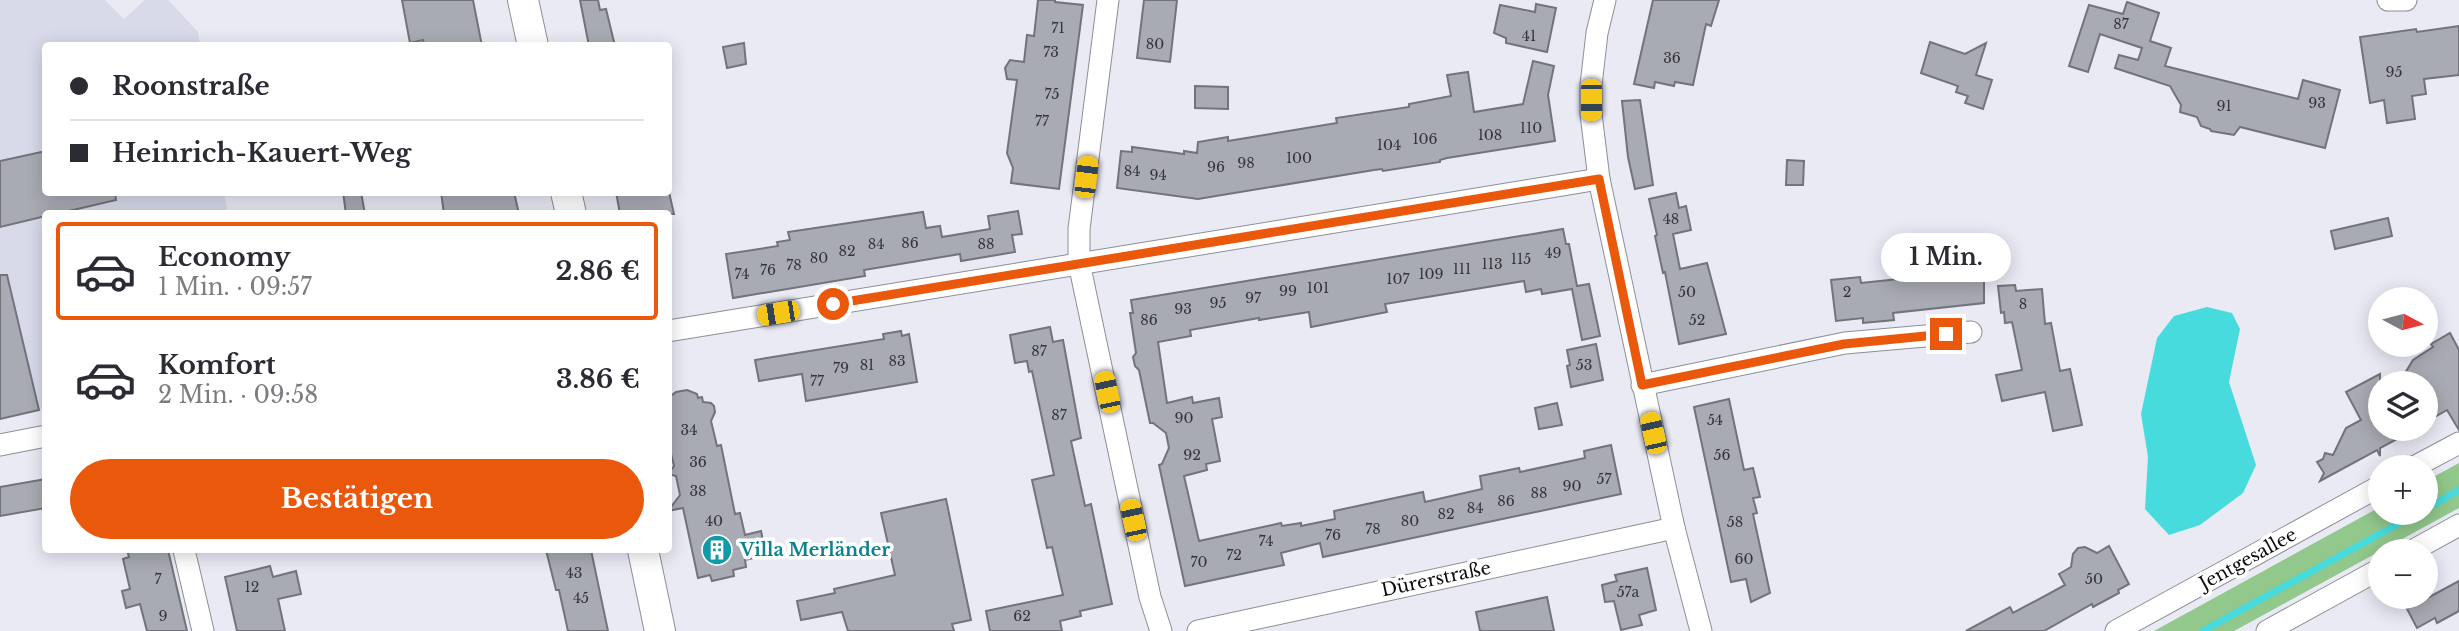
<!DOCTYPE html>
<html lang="de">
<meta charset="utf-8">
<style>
:root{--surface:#fff;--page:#f2f2f3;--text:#2b2b33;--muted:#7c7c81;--line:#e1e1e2;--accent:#ea580c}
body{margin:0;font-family:"Libre Baskerville",serif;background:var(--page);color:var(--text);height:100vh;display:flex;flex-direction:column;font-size:26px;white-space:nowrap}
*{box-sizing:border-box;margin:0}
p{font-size:23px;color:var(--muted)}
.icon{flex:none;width:38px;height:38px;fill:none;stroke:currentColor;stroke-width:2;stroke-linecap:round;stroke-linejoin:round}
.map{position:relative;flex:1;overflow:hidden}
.sheet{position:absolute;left:42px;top:210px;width:630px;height:343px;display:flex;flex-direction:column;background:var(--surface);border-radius:7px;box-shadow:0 4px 18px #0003}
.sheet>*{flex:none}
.hud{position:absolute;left:42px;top:42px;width:630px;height:154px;border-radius:7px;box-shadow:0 4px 18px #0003;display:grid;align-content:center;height:154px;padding:0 28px;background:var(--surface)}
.needle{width:46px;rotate:97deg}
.controls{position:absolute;left:2368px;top:287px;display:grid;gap:14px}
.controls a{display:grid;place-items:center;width:70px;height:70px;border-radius:50%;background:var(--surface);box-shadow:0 4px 18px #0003;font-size:35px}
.end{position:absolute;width:32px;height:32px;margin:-16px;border:9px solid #ea580c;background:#fff;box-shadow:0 0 0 4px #fff}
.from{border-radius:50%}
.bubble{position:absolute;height:49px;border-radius:24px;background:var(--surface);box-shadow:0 4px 18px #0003;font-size:23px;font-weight:800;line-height:49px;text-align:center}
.car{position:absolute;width:21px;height:42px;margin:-21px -10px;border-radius:9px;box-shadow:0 0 5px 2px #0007;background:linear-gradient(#f5c518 24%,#345 0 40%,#f5c518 0 76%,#345 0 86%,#f5c518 0)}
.hud b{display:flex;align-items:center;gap:24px;height:66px;font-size:26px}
.hud b+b{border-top:2px solid var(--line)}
.hud i{width:18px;height:18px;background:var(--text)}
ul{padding:12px 0 0;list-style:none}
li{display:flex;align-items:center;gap:21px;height:98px;margin:0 14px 10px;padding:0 14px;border:4px solid transparent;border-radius:7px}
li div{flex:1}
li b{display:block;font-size:26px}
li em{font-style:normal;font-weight:800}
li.current{border-color:var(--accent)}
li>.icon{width:63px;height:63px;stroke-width:1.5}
.primary-button{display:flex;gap:14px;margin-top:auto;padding:14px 28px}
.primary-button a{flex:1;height:80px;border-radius:42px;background:var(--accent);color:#fff;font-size:28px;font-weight:800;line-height:80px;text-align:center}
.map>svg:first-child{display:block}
</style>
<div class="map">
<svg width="2459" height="631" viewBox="0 0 2459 631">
<rect width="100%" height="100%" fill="#e9eaf4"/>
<polygon fill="#d8daea" points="0,0 105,0 124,19 145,0 168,0 198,32 200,45 46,46 46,192 224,193 228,213 46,214 45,408 0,418"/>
<polygon fill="#92c88c" points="2459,463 2459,508 2234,631 2154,631 2380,507 2380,513 2426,513 2426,481"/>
<polygon fill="#47dbde" points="2207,307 2232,313 2240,329 2229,382 2256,465 2243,493 2200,525 2169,535 2145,509 2148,457 2141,414 2157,338 2174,316"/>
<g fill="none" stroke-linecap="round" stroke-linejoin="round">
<g stroke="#47dbde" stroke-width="7">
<polyline points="2426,509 2459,490"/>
<polyline points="2203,631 2418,513"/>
</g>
</g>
<g fill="#a9abb4" stroke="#72737b" stroke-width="2">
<polygon points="402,0 473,0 482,46 424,46 423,40 410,43"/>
<polygon points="580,0 598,0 600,10 606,9 615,46 589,46"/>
<polygon points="1038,0 1055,0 1055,2 1083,5 1059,189 1011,183 1013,168 1007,153 1017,80 1007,79 1005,68 1010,60 1024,62 1027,35 1034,36"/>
<polygon points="1144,0 1177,0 1170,62 1137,58"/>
<polygon points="1653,0 1719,0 1711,26 1706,24 1693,85 1675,82 1674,86 1655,82 1654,88 1634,84"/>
<polygon points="2127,2 2159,13 2150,41 2171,48 2165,66 2298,99 2303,80 2340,90 2325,148 2240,127 2234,135 2211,131 2210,129 2201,126 2197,117 2180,112 2181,105 2170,86 2115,68 2119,55 2138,60 2142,48 2100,34 2088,72 2069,66 2089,5 2123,14"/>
<polygon points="1536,4 1556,8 1547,52 1506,43 1506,38 1494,33 1500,5 1535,12"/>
<polygon points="2459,26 2459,75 2424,79 2426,94 2412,96 2415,119 2387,123 2384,100 2370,103 2360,37 2416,29 2417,32"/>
<polygon points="1930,42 1965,54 1986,43 1976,75 1992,80 1983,109 1965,103 1968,96 1956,92 1958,86 1921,73"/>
<polygon points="744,43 746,64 727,68 723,47"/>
<polygon points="1533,61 1554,66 1548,95 1555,141 1447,158 1440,160 1440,162 1383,171 1382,169 1374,170 1198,199 1117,188 1121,151 1132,152 1132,147 1184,154 1184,151 1197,153 1198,142 1228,137 1228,141 1337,123 1336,118 1409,107 1409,104 1451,96 1447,75 1468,72 1474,112 1523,104"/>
<polygon points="1195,86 1228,87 1228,109 1195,108"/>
<polygon points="1640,100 1653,185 1635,189 1628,157 1622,101"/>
<polygon points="46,151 46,192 115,192 116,200 56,214 46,214 46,216 0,227 0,161"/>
<polygon points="1787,160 1804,161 1803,185 1786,185"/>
<polygon points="343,192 361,192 365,214 346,214"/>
<polygon points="441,192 514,192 519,214 444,214"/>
<polygon points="616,192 669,192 674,214 620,214"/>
<polygon points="1676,193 1679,208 1686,206 1691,230 1673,234 1680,269 1707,263 1726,334 1679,344 1665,272 1663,273 1655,236 1657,235 1649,199"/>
<polygon points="1018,211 1022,234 1012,235 1015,252 961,261 960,254 864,270 865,276 733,298 726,254 778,246 777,242 790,240 788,232 923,212 926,228 940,226 942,237 990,229 988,216"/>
<polygon points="2388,218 2392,236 2335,249 2331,231"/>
<polygon points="1563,229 1566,244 1569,244 1577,286 1589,284 1600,336 1582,340 1572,289 1542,294 1541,289 1526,292 1524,281 1385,304 1387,312 1311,327 1309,312 1259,320 1259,318 1190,330 1191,336 1158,342 1167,403 1192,397 1193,403 1219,398 1222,417 1212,419 1220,461 1206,464 1207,470 1184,476 1199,541 1281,523 1282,526 1301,523 1301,526 1335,519 1334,511 1423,492 1425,502 1482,489 1480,476 1519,468 1520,472 1585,458 1584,451 1611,445 1621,494 1323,557 1320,543 1281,553 1284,565 1185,586 1159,465 1162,464 1169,448 1166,433 1153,423 1150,423 1139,370 1135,366 1133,357 1136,353 1130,313 1133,313 1131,300"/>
<polygon points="1928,267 1929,277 1984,272 1984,303 1893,313 1894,320 1863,323 1863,318 1836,321 1831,280 1860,277 1861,283 1908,278 1908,269"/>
<polygon points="0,275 7,275 39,410 0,419"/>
<polygon points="2015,285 2016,291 2042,289 2045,324 2051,323 2060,371 2070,369 2082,425 2053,431 2045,392 2002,401 1996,375 2022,370 2012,322 2005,323 2004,312 2001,313 1998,286"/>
<polygon points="1050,327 1053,342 1063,340 1081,438 1071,441 1085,506 1091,504 1112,604 1080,611 1081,616 1060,621 1062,631 990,631 986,611 1063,595 1052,547 1047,548 1032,480 1054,475 1032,371 1029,372 1027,361 1015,363 1010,335"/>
<polygon points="901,331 902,336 909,334 917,382 806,401 802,374 759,381 755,360 884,339 883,334"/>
<polygon points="2450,333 2459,350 2459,430 2447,410 2426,422 2426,383 2399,383 2413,360 2433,347 2431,344"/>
<polygon points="1596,344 1603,380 1571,387 1567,366 1570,365 1567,350"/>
<polygon points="2380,374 2380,429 2416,429 2380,448 2380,456 2377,450 2320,481 2324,473 2317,462 2323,459 2325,453 2333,455 2346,428 2361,420 2346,392"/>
<polygon points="687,390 697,394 698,398 702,397 703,402 711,403 714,406 715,412 711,421 717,446 721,445 735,514 740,513 745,535 761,531 766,555 745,560 746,567 733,570 734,576 712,581 710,575 698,578 683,508 668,511 680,495 676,476 668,474 674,466 668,441 668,398 676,392"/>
<polygon points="1729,399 1744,470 1753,468 1760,497 1753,498 1757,513 1753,514 1770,593 1751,602 1746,579 1731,582 1694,407"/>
<polygon points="1557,403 1562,425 1539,429 1535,408"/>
<polygon points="46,479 46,508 0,516 0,487"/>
<polygon points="946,499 971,620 952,624 954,631 848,631 842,612 801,620 797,601 835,593 834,589 895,575 881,513"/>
<polygon points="2109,546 2129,584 2118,590 2119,593 2093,607 2092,604 2044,631 1966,631 2010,607 2013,613 2065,585 2059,574 2071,567 2073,554 2078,548 2085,547 2097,553"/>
<polygon points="127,550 168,550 187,631 147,631 140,604 126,608 122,591 130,589 123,559 129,557"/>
<polygon points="546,550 591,550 608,631 568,631 559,590 556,590"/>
<polygon points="270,566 273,577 296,571 301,594 278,599 285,631 237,631 225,577"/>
<polygon points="1647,568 1656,610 1639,615 1642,625 1621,630 1614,601 1605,602 1602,585 1617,581 1615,575"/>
<polygon points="2459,581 2459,611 2437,623 2435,618 2417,628 2407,609"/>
<polygon points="1547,597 1554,631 1480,631 1476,612"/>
</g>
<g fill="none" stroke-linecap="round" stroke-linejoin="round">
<g stroke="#8d8f97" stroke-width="23">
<g id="street">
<polyline points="1108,0 1079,229 1079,263 1150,597 1161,631"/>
<polyline points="1605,0 1597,33 1591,85 1591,114 1599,179 1674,528 1701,631"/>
<polyline points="2388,0 2406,0"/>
<polyline points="668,331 1599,179"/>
<polyline points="1642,385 1845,343 1971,332"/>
<polyline points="0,445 46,436"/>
<polyline points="2414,467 2459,443"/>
<polyline points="184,550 203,631"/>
<polyline points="2412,551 2459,525"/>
<polyline points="1198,631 1674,528"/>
<polyline points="2116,631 2380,486"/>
<polyline points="2267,631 2380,569"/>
</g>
</g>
<g stroke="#8d8f97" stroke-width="32">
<g id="secondary">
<polyline points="523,0 533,46"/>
<polyline points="566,192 571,214"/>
<polyline points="643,550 660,631"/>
</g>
</g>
<use href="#street" stroke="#fff" stroke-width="21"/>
<use href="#secondary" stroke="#fff" stroke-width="30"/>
</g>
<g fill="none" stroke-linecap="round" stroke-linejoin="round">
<polyline stroke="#ea580c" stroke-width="9" points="833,304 1599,179 1642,385 1844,344 1946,334"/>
</g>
<defs>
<g id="building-disc" transform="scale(1.575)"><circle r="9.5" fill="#0f9aa8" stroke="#fff"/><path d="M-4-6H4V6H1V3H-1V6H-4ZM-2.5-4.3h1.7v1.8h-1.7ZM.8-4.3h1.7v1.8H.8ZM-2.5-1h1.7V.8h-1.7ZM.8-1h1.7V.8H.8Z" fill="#fff"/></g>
</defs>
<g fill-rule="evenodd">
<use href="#building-disc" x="717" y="550"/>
</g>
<g text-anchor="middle" stroke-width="7" stroke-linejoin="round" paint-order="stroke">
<g font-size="14" fill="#343439">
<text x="2121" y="29">87</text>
<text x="1058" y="33">71</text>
<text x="1529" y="41">41</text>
<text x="1155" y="49">80</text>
<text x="1051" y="57">73</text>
<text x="1672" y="63">36</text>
<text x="2394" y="77">95</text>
<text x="1052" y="99">75</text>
<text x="2317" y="108">93</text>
<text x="2224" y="111">91</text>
<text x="1042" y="126">77</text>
<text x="1531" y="133">110</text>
<text x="1490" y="140">108</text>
<text x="1425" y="144">106</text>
<text x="1389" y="150">104</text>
<text x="1299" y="163">100</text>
<text x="1246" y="168">98</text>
<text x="1216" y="172">96</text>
<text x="1132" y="176">84</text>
<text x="1158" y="180">94</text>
<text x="1671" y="224">48</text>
<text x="910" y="248">86</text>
<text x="876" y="249">84</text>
<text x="986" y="249">88</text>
<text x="847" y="256">82</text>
<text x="1553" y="258">49</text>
<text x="819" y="263">80</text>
<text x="1521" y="264">115</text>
<text x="1492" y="269">113</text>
<text x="794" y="270">78</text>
<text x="1462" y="274">111</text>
<text x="768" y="275">76</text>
<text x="742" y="279">74</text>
<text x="1431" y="279">109</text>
<text x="1398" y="284">107</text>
<text x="1318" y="293">101</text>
<text x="1288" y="296">99</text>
<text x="1687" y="297">50</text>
<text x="1847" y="297">2</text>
<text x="1253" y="303">97</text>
<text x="1218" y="308">95</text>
<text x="2023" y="309">8</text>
<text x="1183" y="314">93</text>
<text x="1149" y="325">86</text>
<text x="1697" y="325">52</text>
<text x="1039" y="356">87</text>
<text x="897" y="366">83</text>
<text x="867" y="370">81</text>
<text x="1584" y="370">53</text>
<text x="841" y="373">79</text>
<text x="817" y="386">77</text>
<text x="1059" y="420">87</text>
<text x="1184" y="423">90</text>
<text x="1715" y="425">54</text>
<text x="689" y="435">34</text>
<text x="1192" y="460">92</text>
<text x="1722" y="460">56</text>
<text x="698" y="467">36</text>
<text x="1604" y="484">57</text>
<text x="1572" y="491">90</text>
<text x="698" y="496">38</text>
<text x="1539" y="498">88</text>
<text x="1506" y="506">86</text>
<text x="1475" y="513">84</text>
<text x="1446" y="519">82</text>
<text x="714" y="526">40</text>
<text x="1410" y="526">80</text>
<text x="1735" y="527">58</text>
<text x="1373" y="534">78</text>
<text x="1333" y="540">76</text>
<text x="1266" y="546">74</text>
<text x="1234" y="560">72</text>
<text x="1744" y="564">60</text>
<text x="1199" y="567">70</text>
<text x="574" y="578">43</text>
<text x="158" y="584">7</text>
<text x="2094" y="584">50</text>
<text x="252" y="592">12</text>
<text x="1628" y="597">57a</text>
<text x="581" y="603">45</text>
<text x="163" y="621">9</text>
<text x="1022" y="621">62</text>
</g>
<g font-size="18" font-weight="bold" fill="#0d838f" stroke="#fff" text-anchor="start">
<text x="740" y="556">Villa Merländer</text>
</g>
<g font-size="18" fill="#0d0d10" stroke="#fff">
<text transform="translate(2248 559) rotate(-29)" y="6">Jentgesallee</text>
<text transform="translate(1436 579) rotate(-12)" y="6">Dürerstraße</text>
</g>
</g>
</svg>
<div class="controls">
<a><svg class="needle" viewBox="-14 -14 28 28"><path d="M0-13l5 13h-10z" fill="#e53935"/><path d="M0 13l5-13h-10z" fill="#7c7c81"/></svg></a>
<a><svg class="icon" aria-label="layers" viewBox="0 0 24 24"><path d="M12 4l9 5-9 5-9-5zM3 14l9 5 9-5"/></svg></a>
<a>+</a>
<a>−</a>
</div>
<i class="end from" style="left:833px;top:304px"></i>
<i class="end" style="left:1946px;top:334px"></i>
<div class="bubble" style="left:1881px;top:233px;width:130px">1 Min.</div>
<i class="car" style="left:1591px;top:100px;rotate:180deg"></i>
<i class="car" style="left:1086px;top:177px;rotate:7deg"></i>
<i class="car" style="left:778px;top:313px;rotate:261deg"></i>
<i class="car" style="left:1107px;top:392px;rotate:348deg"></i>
<i class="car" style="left:1653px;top:433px;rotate:347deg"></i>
<i class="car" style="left:1133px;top:520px;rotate:348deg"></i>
<div class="hud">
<b><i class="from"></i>Roonstraße</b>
<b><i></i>Heinrich-Kauert-Weg</b>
</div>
<section class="sheet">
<ul>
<li class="current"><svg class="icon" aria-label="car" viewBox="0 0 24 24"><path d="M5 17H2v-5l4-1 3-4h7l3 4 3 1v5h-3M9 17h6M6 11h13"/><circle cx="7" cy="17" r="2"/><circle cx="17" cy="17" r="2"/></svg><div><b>Economy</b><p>1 Min. · 09:57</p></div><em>2.86 €</em></li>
<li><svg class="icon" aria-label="car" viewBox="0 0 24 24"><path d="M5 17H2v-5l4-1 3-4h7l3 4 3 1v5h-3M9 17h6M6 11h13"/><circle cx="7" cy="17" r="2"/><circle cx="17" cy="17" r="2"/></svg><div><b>Komfort</b><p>2 Min. · 09:58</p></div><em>3.86 €</em></li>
</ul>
<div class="primary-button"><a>Bestätigen</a></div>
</section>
</div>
